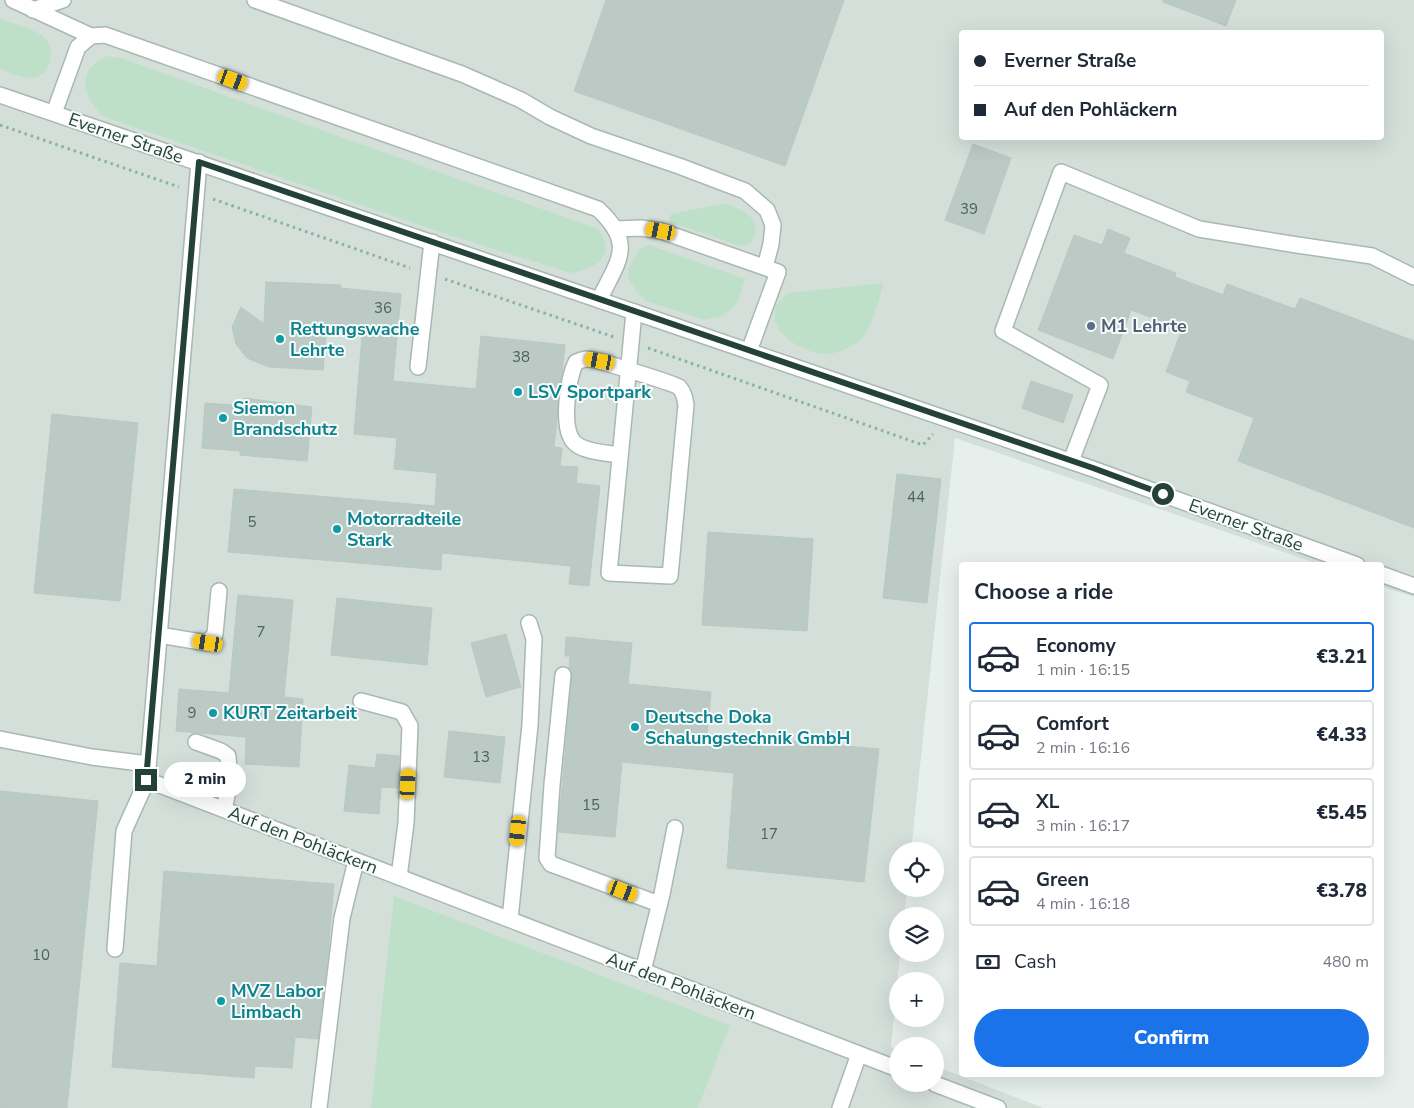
<!DOCTYPE html>
<meta charset="utf-8">
<style>
:root{--surface:#fff;--page:#f2f2f3;--text:#1f2937;--muted:#747a83;--line:#e0e1e3;--accent:#1a73e8}
body{margin:0;font-family:"Nunito Sans",sans-serif;background:var(--page);color:var(--text);height:100vh;display:flex;flex-direction:column;font-size:19px;white-space:nowrap}
*{box-sizing:border-box;margin:0}
p{font-size:16px;color:var(--muted)}
.icon{flex:none;width:28px;height:28px;fill:none;stroke:currentColor;stroke-width:2;stroke-linecap:round;stroke-linejoin:round}
.map{position:relative;flex:1;overflow:hidden}
.drawer{position:absolute;left:959px;top:562px;width:425px;height:515px;display:flex;flex-direction:column;background:var(--surface);border-radius:5px;box-shadow:0 5px 20px #0002}
.drawer>*{flex:none}
.top-card{position:absolute;left:959px;top:30px;width:425px;height:110px;border-radius:5px;box-shadow:0 5px 20px #0002;display:grid;align-content:center;height:110px;padding:0 15px;background:var(--surface)}
.fabs{position:absolute;left:889px;top:842px;display:grid;gap:10px}
.fabs a{display:grid;place-items:center;width:55px;height:55px;border-radius:50%;background:var(--surface);box-shadow:0 5px 20px #0002;font-size:25px}
.end{position:absolute;width:22px;height:22px;margin:-11px;border:6px solid #24423a;background:#fff;box-shadow:0 0 0 2px #fff}
.from{border-radius:50%}
.bubble{position:absolute;height:35px;border-radius:18px;background:var(--surface);box-shadow:0 5px 20px #0002;font-size:16px;font-weight:800;line-height:35px;text-align:center}
.car{position:absolute;width:15px;height:30px;margin:-15px -8px;border-radius:6px;box-shadow:0 0 4px 1px #0007;background:linear-gradient(#f5c518 24%,#345 0 40%,#f5c518 0 76%,#345 0 86%,#f5c518 0)}
.top-card b{display:flex;align-items:center;gap:18px;height:48px;font-size:19px}
.top-card b+b{border-top:1px solid var(--line)}
.top-card i{width:12px;height:12px;background:var(--text)}
ul{padding:0;list-style:none}
li{display:flex;align-items:center;gap:15px;height:70px;margin:0 10px 8px;padding:0 5px;border:2px solid var(--line);border-radius:5px}
li div{flex:1}
li b{display:block;font-size:19px}
li em{font-style:normal;font-weight:800}
li.on{border-color:var(--accent)}
li>.icon{width:45px;height:45px;stroke-width:1.5}
h2{padding:0 15px;font-size:22px;line-height:60px}
.pay{display:flex;align-items:center;gap:12px;height:55px;padding:0 15px;font-size:19px}
.pay p{margin-inline-start:auto}
.cta{display:flex;gap:10px;margin-top:auto;padding:10px 15px}
.cta a{flex:1;height:58px;border-radius:30px;background:var(--accent);color:#fff;font-size:20px;font-weight:800;line-height:58px;text-align:center}
.map>svg:first-child{display:block}
</style>
<div class="map">
<svg width="1414" height="1108" viewBox="0 0 1414 1108">
<rect width="100%" height="100%" fill="#e6efeb"/>
<path fill="#d4dfda" fill-rule="evenodd" d="M0 0H1414V597L1381 586V565H1321L955 438 911 851H898V889H907L904 916H898V954H900L891 1047 897 1050 898 1084H935V1066L1043 1108H698L729 1025 395 897 371 1108H0ZM961 32H1381V138H961Z"/>
<g fill="#bfe0c8">
<path d="M0 19C11 23 40 30 47 40 56 53 49 79 30 78 20 78 9 72 0 69Z"/>
<path d="M107 56 121 58 598 229C618 257 595 269 570 273L440 232 102 116C83 95 75 70 107 56Z"/>
<path d="M726 203C747 212 764 219 751 243L741 246 670 222 669 218 671 214Z"/>
<polygon points="649,245 745,279 737,304 722,316 705,320 646,301 639,295 629,280 628,270 639,249"/>
<path d="M884 283C879 298 873 325 863 337 854 346 838 354 825 354 805 353 770 335 775 311 776 303 783 298 788 293Z"/>
<polygon points="394,896 730,1025 698,1108 371,1108"/>
</g>
<g fill="#bbcac4" stroke="#b8c9c2">
<polygon points="606,0 844,0 785,166 574,91"/>
<polygon points="1163,0 1236,0 1226,26 1163,2"/>
<polygon points="973,144 1011,158 984,234 945,220"/>
<polygon points="1108,229 1130,238 1124,253 1176,273 1175,277 1223,295 1227,284 1295,309 1300,298 1414,341 1414,528 1238,461 1254,418 1186,392 1190,381 1166,372 1182,329 1131,310 1113,359 1038,330 1074,235 1102,245"/>
<polygon points="266,282 341,285 340,288 401,294 393,381 476,389 481,336 565,345 554,447 562,448 560,466 578,467 576,483 600,486 589,586 569,584 571,566 442,553 441,570 228,552 234,489 435,506 437,473 394,469 397,438 354,434 362,336 326,335 323,370 269,367 247,358 236,344 232,327 241,307 264,324"/>
<polygon points="1031,381 1073,395 1063,423 1022,408"/>
<polygon points="245,398 312,407 307,461 240,455 240,451 202,448 205,403 244,406"/>
<polygon points="52,414 138,423 120,601 34,593"/>
<polygon points="897,474 941,479 927,603 883,598"/>
<polygon points="708,532 813,539 807,631 702,625"/>
<polygon points="238,595 293,600 284,697 303,699 299,767 245,764 246,737 176,731 179,689 229,693"/>
<polygon points="337,598 432,608 427,665 331,655"/>
<polygon points="506,634 521,687 486,697 471,643"/>
<polygon points="566,637 632,643 628,684 711,692 707,734 879,749 864,882 727,868 734,773 622,762 615,837 558,832 572,676 569,668 570,656 565,656"/>
<polygon points="449,731 505,737 500,783 444,777"/>
<polygon points="377,754 399,756 398,788 381,787 379,814 344,811 349,765 375,768"/>
<polygon points="0,791 98,801 67,1108 0,1108"/>
<polygon points="164,871 334,884 328,953 318,1039 295,1037 292,1068 255,1066 254,1078 112,1067 120,963 157,966"/>
</g>
<g fill="none" stroke-linecap="round" stroke-linejoin="round">
<g stroke="#a8b8b2" stroke-width="18">
<g id="minor">
<path d="M13 0 91 36 105 35 598 209C636 244 618 261 599 300"/>
<polyline points="255,0 462,74 521,100 550,117 591,136 679,166 745,191 767,210 773,225 771,244 765,267"/>
<polyline points="33,10 63,0"/>
<polyline points="0,95 1093,469 1357,565"/>
<polyline points="54,113 78,47 91,36"/>
<polyline points="199,162 147,780 898,1069"/>
<polyline points="615,229 641,228 661,231 778,272 749,351"/>
<polyline points="418,367 432,242"/>
<path d="M620 455C607 453 581 452 573 441 561 426 568 378 576 362 579 361 583 359 587 359 593 358 675 384 679 387 684 392 685 399 686 405L670 576 609 573C617 486 626 399 634 312"/>
<polyline points="1071,461 1100,385 1003,331 1061,172 1199,229 1297,245 1372,256 1414,277"/>
<polyline points="1381,574 1414,586"/>
<polyline points="159,635 207,643 215,634 219,591"/>
<polyline points="563,675 552,785 547,858 551,864 659,904"/>
<polyline points="361,701 402,712 410,726 406,823 399,877"/>
<polyline points="0,739 92,757 148,764"/>
<polyline points="196,742 221,751 228,756 230,782 224,809"/>
<polyline points="510,919 530,725 534,639 529,623"/>
<polyline points="115,949 124,831 147,780"/>
<polyline points="643,971 662,894 675,828"/>
<polyline points="935,1084 998,1108"/>
<polyline points="319,1108 342,918 356,861"/>
<polyline points="840,1108 859,1054"/>
</g>
</g>
<g stroke="#86b3a5" stroke-width="3" stroke-dasharray="2.5 4" stroke-linecap="butt">
<polyline points="0,125 179,187"/>
<polyline points="213,199 410,268"/>
<polyline points="445,279 614,337"/>
<polyline points="648,348 923,445 933,434"/>
</g>
<use href="#minor" stroke="#fff" stroke-width="15"/>
</g>
<g fill="none" stroke-linecap="round" stroke-linejoin="round">
<polyline stroke="#24423a" stroke-width="6" points="146,780 199,162 1093,468 1163,494"/>
</g>
<circle fill="#5c6f8a" stroke="#f7fbf9" stroke-width="2" cx="1091" cy="326" r="5"/>
<g fill="#0f9aa8" stroke="#f7fbf9" stroke-width="2">
<circle cx="280" cy="339" r="5"/>
<circle cx="518" cy="392" r="5"/>
<circle cx="223" cy="418" r="5"/>
<circle cx="337" cy="529" r="5"/>
<circle cx="213" cy="713" r="5"/>
<circle cx="635" cy="727" r="5"/>
<circle cx="221" cy="1001" r="5"/>
</g>
<g text-anchor="middle" stroke-width="4" stroke-linejoin="round" paint-order="stroke">
<g font-size="15" fill="#4a645c">
<text x="969" y="214">39</text>
<text x="383" y="313">36</text>
<text x="521" y="362">38</text>
<text x="916" y="502">44</text>
<text x="252" y="527">5</text>
<text x="261" y="637">7</text>
<text x="192" y="718">9</text>
<text x="481" y="762">13</text>
<text x="591" y="810">15</text>
<text x="769" y="839">17</text>
<text x="41" y="960">10</text>
</g>
<g font-size="18" fill="#24423a" stroke="#f7fbf9">
<text transform="translate(126 138) rotate(19)" y="6">Everner Straße</text>
<text transform="translate(1246 525) rotate(20)" y="6">Everner Straße</text>
<text transform="translate(303 840) rotate(21)" y="6">Auf den Pohläckern</text>
<text transform="translate(681 986) rotate(21)" y="6">Auf den Pohläckern</text>
</g>
<g font-size="18" font-weight="bold" fill="#4e5e75" stroke="#f7fbf9" text-anchor="start">
<text x="1101" y="332">M1 Lehrte</text>
</g>
<g font-size="18" font-weight="bold" fill="#0d838f" stroke="#f7fbf9" text-anchor="start">
<text x="290" y="335">Rettungswache<tspan x="290" dy="21">Lehrte</tspan></text>
<text x="528" y="398">LSV Sportpark</text>
<text x="233" y="414">Siemon<tspan x="233" dy="21">Brandschutz</tspan></text>
<text x="347" y="525">Motorradteile<tspan x="347" dy="21">Stark</tspan></text>
<text x="223" y="719">KURT Zeitarbeit</text>
<text x="645" y="723">Deutsche Doka<tspan x="645" dy="21">Schalungstechnik GmbH</tspan></text>
<text x="231" y="997">MVZ Labor<tspan x="231" dy="21">Limbach</tspan></text>
</g>
</g>
</svg>
<div class="fabs">
<a><svg class="icon" aria-label="locate" viewBox="0 0 24 24"><circle cx="12" cy="12" r="6"/><path d="M12 2v4M12 18v4M2 12h4M18 12h4"/></svg></a>
<a><svg class="icon" aria-label="layers" viewBox="0 0 24 24"><path d="M12 4l9 5-9 5-9-5zM3 14l9 5 9-5"/></svg></a>
<a>+</a>
<a>−</a>
</div>
<i class="end from" style="left:1163px;top:494px"></i>
<i class="end" style="left:146px;top:780px"></i>
<div class="bubble" style="left:164px;top:762px;width:82px">2 min</div>
<i class="car" style="left:233px;top:80px;rotate:110deg"></i>
<i class="car" style="left:661px;top:231px;rotate:281deg"></i>
<i class="car" style="left:600px;top:361px;rotate:280deg"></i>
<i class="car" style="left:208px;top:643px;rotate:279deg"></i>
<i class="car" style="left:408px;top:784px;rotate:3deg"></i>
<i class="car" style="left:518px;top:831px;rotate:186deg"></i>
<i class="car" style="left:623px;top:891px;rotate:111deg"></i>
<div class="top-card">
<b><i class="from"></i>Everner Straße</b>
<b><i></i>Auf den Pohläckern</b>
</div>
<section class="drawer">
<h2>Choose a ride</h2>
<ul>
<li class="on"><svg class="icon" aria-label="car" viewBox="0 0 24 24"><path d="M5 17H2v-5l4-1 3-4h7l3 4 3 1v5h-3M9 17h6M6 11h13"/><circle cx="7" cy="17" r="2"/><circle cx="17" cy="17" r="2"/></svg><div><b>Economy</b><p>1 min · 16:15</p></div><em>€3.21</em></li>
<li><svg class="icon" aria-label="car" viewBox="0 0 24 24"><path d="M5 17H2v-5l4-1 3-4h7l3 4 3 1v5h-3M9 17h6M6 11h13"/><circle cx="7" cy="17" r="2"/><circle cx="17" cy="17" r="2"/></svg><div><b>Comfort</b><p>2 min · 16:16</p></div><em>€4.33</em></li>
<li><svg class="icon" aria-label="car" viewBox="0 0 24 24"><path d="M5 17H2v-5l4-1 3-4h7l3 4 3 1v5h-3M9 17h6M6 11h13"/><circle cx="7" cy="17" r="2"/><circle cx="17" cy="17" r="2"/></svg><div><b>XL</b><p>3 min · 16:17</p></div><em>€5.45</em></li>
<li><svg class="icon" aria-label="car" viewBox="0 0 24 24"><path d="M5 17H2v-5l4-1 3-4h7l3 4 3 1v5h-3M9 17h6M6 11h13"/><circle cx="7" cy="17" r="2"/><circle cx="17" cy="17" r="2"/></svg><div><b>Green</b><p>4 min · 16:18</p></div><em>€3.78</em></li>
</ul>
<div class="pay"><svg class="icon" aria-label="cash" viewBox="0 0 24 24"><path d="M3 7h18v10H3z"/><circle cx="12" cy="12" r="2"/></svg>Cash<p>480 m</p></div>
<div class="cta"><a>Confirm</a></div>
</section>
</div>
